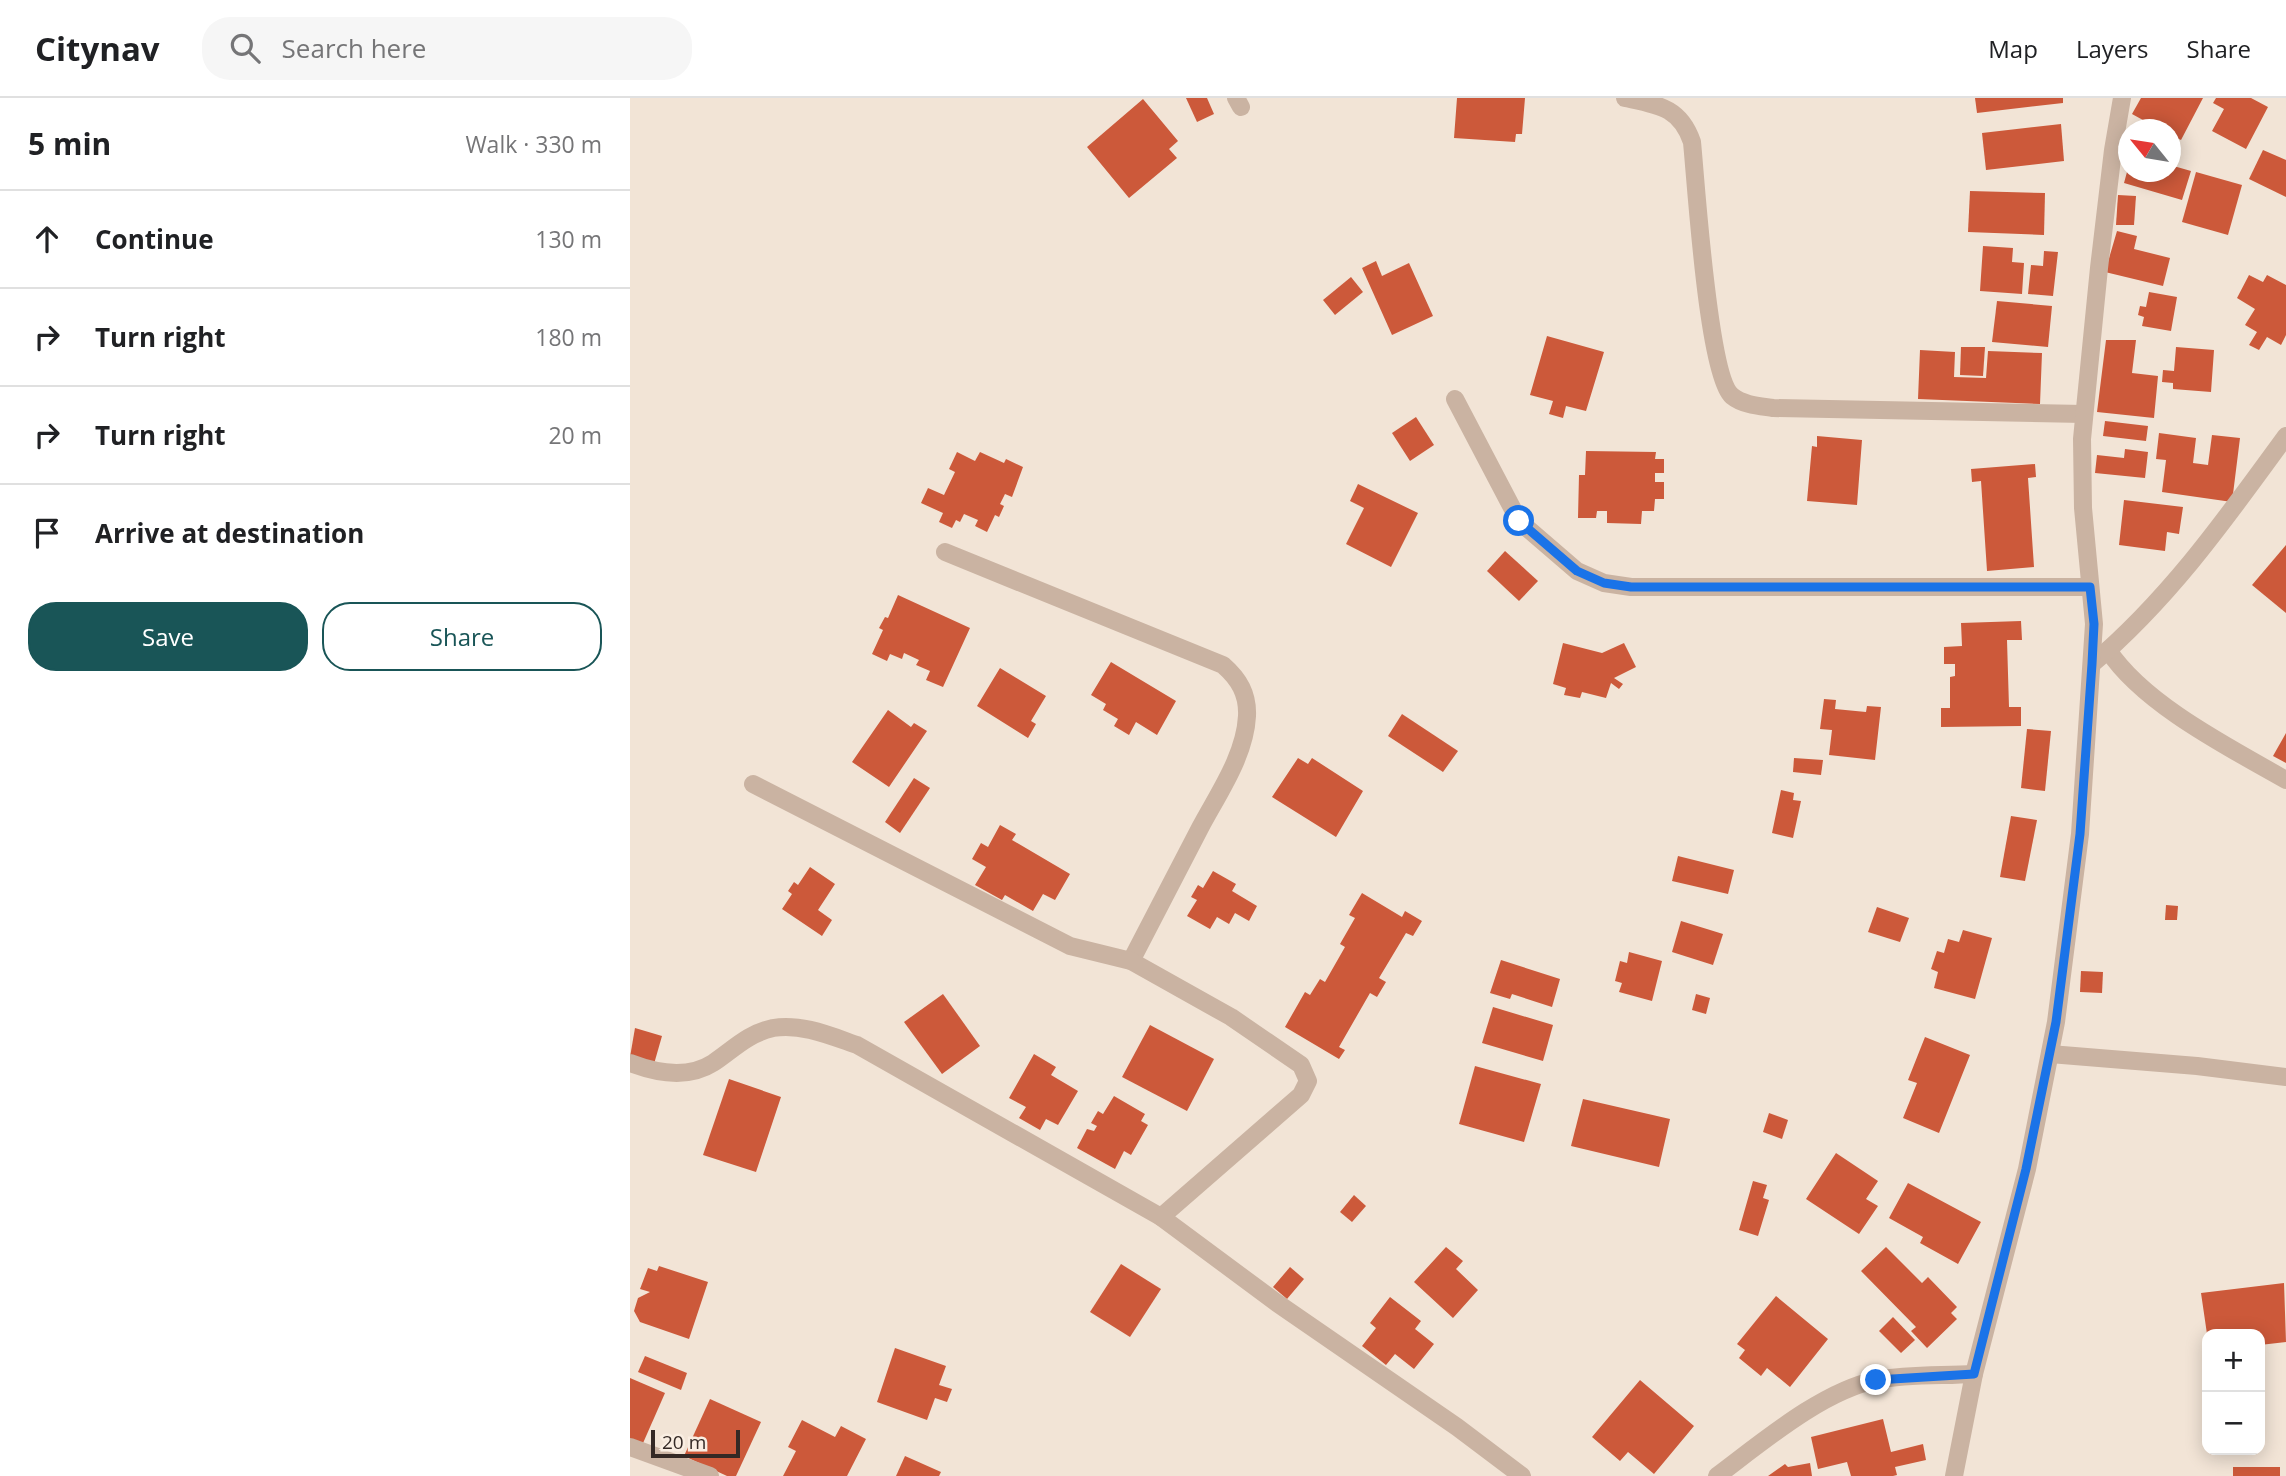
<!DOCTYPE html>
<html lang="en">
<head>
<meta charset="utf-8">
<style>
  :root { --surface:#fff; --page:#f6f6f6; --text:#202124; --muted:#757577; --line:#e0e0e0; --accent:#195557 }
  body { margin:0; font-family:"Open Sans",sans-serif; background:var(--page); color:var(--text) }
  .controls { position:absolute; right:21px; bottom:21px; display:grid; overflow:hidden; border-radius:14px; box-shadow:0 4px 18px #0003 }
  .controls button { width:63px; height:63px; display:grid; place-items:center; padding:0; border:0; border-bottom:2px solid var(--line); background:var(--surface); color:var(--text); font:35px sans-serif }
  .compass { position:absolute; left:1488px; top:21px; width:63px; height:63px; border-radius:50%; background:var(--surface); box-shadow:0 4px 18px #0003; rotate:300deg }
  .scale { position:absolute; left:21px; bottom:18px; width:89px; box-sizing:border-box; padding-left:7px; border:4px solid #342925; border-top:0; font-size:19px; line-height:24px; white-space:nowrap; color:#342925; -webkit-text-stroke:5px #faeee2; paint-order:stroke }
  .stop { position:absolute; width:21px; height:21px; margin:-16px; border:5px solid #1a73e8; border-radius:50%; background:#fff }
  .stop.end { background:#1a73e8; border-color:#fff; box-shadow:0 2px 7px #0008 }
  .list { margin:0; padding:0; list-style:none }
  h2 { display:flex; justify-content:space-between; align-items:center; height:91px; margin:0; padding:0 28px; font-size:30px }
  h2 small { font-size:23px; font-weight:400; color:var(--muted) }
  .list li { display:grid; grid-template-columns:46px 1fr auto; gap:21px; align-items:center; box-sizing:border-box; height:98px; padding:0 28px; border-top:2px solid var(--line) }
  .list b { display:block; font-size:26px; white-space:nowrap }
  .list em { font-size:23px; font-style:normal; color:var(--muted) }
  .actions { display:flex; gap:14px; padding:21px 28px }
  .actions a { flex:1; padding:16px 0; border:2px solid var(--accent); border-radius:28px; text-align:center; font-size:24px; color:var(--accent) }
  .actions .main { background:var(--accent); color:#fff }
  .icon { flex:none; width:38px; height:38px; fill:none; stroke:currentColor; stroke-width:2; stroke-linecap:round; stroke-linejoin:round }
  .map { position:relative; flex:none; width:1656px; height:1378px; overflow:hidden }
  header { display:flex; align-items:center; gap:42px; box-sizing:border-box; height:98px; padding:0 35px; background:var(--surface); border-bottom:2px solid var(--line) }
  header strong { font-size:33px }
  nav { display:flex; gap:38px; margin-inline-start:auto; font-size:24px }
  .search { width:490px; height:63px; background:var(--page); display:flex; align-items:center; gap:18px; box-sizing:border-box; padding:0 24px; border-radius:28px; color:var(--muted); font-size:26px }
  main { display:flex }
  aside { flex:1; background:var(--surface) }
  .map>svg:first-child { display:block }
</style>
</head>
<body>
<header>
<strong>Citynav</strong>
<div class="search"><svg class="icon" aria-label="search" viewBox="0 0 24 24"><circle cx="10" cy="10" r="6"/><path d="M15 15l6 6"/></svg>Search here</div>
<nav><a>Map</a><a>Layers</a><a>Share</a></nav>
</header>
<main>
<aside>
<h2>5 min<small>Walk · 330 m</small></h2>
<ul class="list">
<li><svg class="icon" aria-label="ahead" viewBox="0 0 24 24"><path d="M12 20V5M6 11l6-6 6 6"/></svg><div><b>Continue</b></div><em>130 m</em></li>
<li><svg class="icon" aria-label="right" viewBox="0 0 24 24"><path d="M7 20v-9h11M14 6l5 5-5 5"/></svg><div><b>Turn right</b></div><em>180 m</em></li>
<li><svg class="icon" aria-label="right" viewBox="0 0 24 24"><path d="M7 20v-9h11M14 6l5 5-5 5"/></svg><div><b>Turn right</b></div><em>20 m</em></li>
<li><svg class="icon" aria-label="arrive" viewBox="0 0 24 24"><path d="M6 21V4h12l-3 4 3 4H6"/></svg><div><b>Arrive at destination</b></div></li>
</ul>
<div class="actions"><a class="main">Save</a><a>Share</a></div>
</aside>
<div class="map">
<svg width="1656" height="1378" viewBox="0 0 1656 1378">
  <rect width="100%" height="100%" fill="#f2e4d6"/>
  <g fill="#cc593a">
    <path d="M556,0H577L584,16L567,24Z"/>
    <path d="M827,0H895L892,36H886L885,44L824,40Z"/>
    <path d="M1345,0H1433V5L1347,15Z"/>
    <path d="M1511,0H1573L1551,42L1540,37V32H1531L1502,16Z"/>
    <path d="M1586,0H1621L1638,9L1616,51L1582,33L1594,11L1583,5Z"/>
    <path d="M513,1L548,43L539,51L547,60L499,100L457,49Z"/>
    <path d="M1431,26L1434,63L1356,72L1352,35Z"/>
    <path d="M1633,52L1656,62V99L1619,81Z"/>
    <path d="M1540,67L1561,73L1552,102L1494,85L1497,74H1540Z"/>
    <path d="M1566,74L1612,87L1598,137L1552,124Z"/>
    <path d="M1340,93L1415,95L1414,137L1338,134Z"/>
    <path d="M1488,97L1506,98L1504,127H1486Z"/>
    <path d="M1487,133L1507,138L1504,151L1540,160L1533,188L1475,174Z"/>
    <path d="M1353,148L1383,150L1382,164L1394,165L1392,196L1350,193Z"/>
    <path d="M1414,153L1428,154L1423,198L1398,196L1401,167L1413,168Z"/>
    <path d="M746,163L752,178L779,165L803,218L762,237L732,170Z"/>
    <path d="M1619,177L1633,184L1637,177L1656,187V237L1651,247L1637,239L1629,252L1619,247L1627,234L1615,227L1625,211L1607,200Z"/>
    <path d="M721,179L733,194L705,217L693,202Z"/>
    <path d="M1519,194L1547,199L1541,233L1512,228L1514,219L1508,217L1510,208L1516,209Z"/>
    <path d="M1367,203L1422,208L1418,249L1362,244Z"/>
    <path d="M917,238L974,254L956,313L936,308L933,320L919,316L923,303L900,297Z"/>
    <path d="M1476,242H1506L1502,275L1528,278L1524,320L1467,314Z"/>
    <path d="M1331,249H1355L1353,278L1330,277Z"/>
    <path d="M1546,249L1584,252L1581,294L1543,291V285L1532,284L1533,272L1544,273Z"/>
    <path d="M1290,252L1325,254L1324,279L1356,280L1358,253L1412,255L1410,306L1288,301Z"/>
    <path d="M786,319L804,347L780,363L762,335Z"/>
    <path d="M1475,323L1518,328L1516,343L1473,338Z"/>
    <path d="M1529,335L1566,340L1563,365L1578,367L1582,337L1610,340L1602,404L1532,394L1536,362L1526,361Z"/>
    <path d="M1187,338L1232,342L1227,407L1177,403L1182,348L1187,349Z"/>
    <path d="M1495,351L1518,354L1515,380L1465,375L1467,357L1494,360Z"/>
    <path d="M956,353L1026,354L1025,361H1034V375H1025V384H1034V401H1025L1024,413H1012L1011,426L977,425V413H967L966,420H948L949,377H955Z"/>
    <path d="M327,354L345,363L350,354L374,365L376,361L393,369L382,399L375,396L370,406L374,408L369,419L365,417L357,434L345,428L348,422L334,416L330,424L326,422L322,430L309,424L313,415L291,405L298,390L314,397L325,374L319,371Z"/>
    <path d="M1405,366L1406,379L1398,380L1404,469L1357,473L1351,383L1342,384L1341,371Z"/>
    <path d="M728,386L788,415L761,469L716,446L734,410L720,403Z"/>
    <path d="M1494,402L1553,409L1549,436L1537,434L1535,453L1489,447Z"/>
    <path d="M1656,447V515L1622,487Z"/>
    <path d="M875,453L908,483L889,503L857,473Z"/>
    <path d="M268,497L340,530L313,589L296,582L300,573L286,567L289,562L274,555L272,561L260,556L257,563L242,556L253,532L249,530L255,519L258,520Z"/>
    <path d="M1391,523L1392,542H1377L1379,609H1391V628L1311,629V610H1320V579L1325,578V566H1314V549L1332,548L1331,525Z"/>
    <path d="M933,545L972,555L994,545L1006,569L984,580L993,586L989,591L981,585L976,600L952,594L950,600L934,597L936,590L923,586Z"/>
    <path d="M481,564L546,603L527,637L506,624L499,637L484,628L488,621L473,612L476,606L461,597Z"/>
    <path d="M370,570L416,598L401,623L406,626L398,640L347,608Z"/>
    <path d="M1194,601L1206,602L1205,611L1236,614L1237,608L1251,609L1245,662L1199,657L1202,632L1190,631Z"/>
    <path d="M258,612L281,629L284,625L297,633L259,689L222,664Z"/>
    <path d="M772,616L828,653L813,674L758,638Z"/>
    <path d="M1397,631L1421,633L1415,693L1391,690Z"/>
    <path d="M1656,635V665L1643,658Z"/>
    <path d="M668,660L678,666L682,660L733,693L706,739L642,699Z"/>
    <path d="M1164,660L1193,662L1191,677L1163,674Z"/>
    <path d="M284,680L300,690L270,735L255,724Z"/>
    <path d="M1151,692L1164,695L1163,702L1171,703L1163,740L1142,735Z"/>
    <path d="M1381,718L1407,722L1395,783L1370,779Z"/>
    <path d="M370,727L386,736L382,742L440,776L425,802L413,796L403,813L375,797L372,802L345,787L356,769L342,761L351,745L358,749Z"/>
    <path d="M1048,758L1104,772L1098,796L1042,783Z"/>
    <path d="M180,769L205,786L188,812L202,822L192,838L152,811L162,796L158,793L164,784L168,787Z"/>
    <path d="M583,773L606,786L602,793L627,808L619,823L605,815L599,826L587,819L580,831L557,818L567,802L561,799L568,787L573,790Z"/>
    <path d="M732,795L772,819L775,813L792,823L783,838L776,835L749,880L756,884L747,899L740,895L709,949L715,952L709,961L655,929L675,894L680,897L690,881L695,884L715,849L710,846L725,820L719,817Z"/>
    <path d="M1536,807L1548,808L1547,822H1535Z"/>
    <path d="M1247,809L1279,820L1270,844L1238,834Z"/>
    <path d="M1051,823L1093,836L1083,867L1042,854Z"/>
    <path d="M1333,832L1362,840L1345,901L1304,890L1308,874L1301,871L1307,853L1314,855L1318,841L1329,844Z"/>
    <path d="M999,854L1032,863L1022,903L989,894L992,885L985,883L990,863L997,865Z"/>
    <path d="M871,862L930,881L922,909L882,896L880,901L860,895Z"/>
    <path d="M1451,873L1473,874L1472,895L1450,894Z"/>
    <path d="M313,896L350,948L312,976L274,924Z"/>
    <path d="M1066,896L1080,900L1076,916L1062,912Z"/>
    <path d="M863,909L923,927L913,963L852,945Z"/>
    <path d="M520,927L584,961L557,1013L492,979Z"/>
    <path d="M5,930L32,938L24,966L0,959Z"/>
    <path d="M1295,939L1340,957L1309,1035L1273,1020L1287,985L1278,982Z"/>
    <path d="M404,956L426,969L421,977L448,993L428,1027L416,1021L410,1032L389,1020L396,1009L379,1000Z"/>
    <path d="M845,968L911,986L894,1044L829,1026Z"/>
    <path d="M99,981L151,999L126,1074L73,1057Z"/>
    <path d="M484,998L515,1016L511,1023L518,1027L501,1057L494,1053L485,1071L447,1050L457,1031L464,1033L467,1028L461,1025L468,1013L473,1016Z"/>
    <path d="M953,1001L1040,1021L1029,1069L941,1048Z"/>
    <path d="M1139,1015L1158,1022L1152,1041L1133,1034Z"/>
    <path d="M1206,1055L1248,1083L1236,1101L1248,1108L1229,1136L1176,1101Z"/>
    <path d="M1123,1083L1137,1087L1133,1100L1139,1102L1128,1138L1109,1132Z"/>
    <path d="M1278,1085L1351,1124L1328,1166L1290,1145L1293,1139L1259,1120Z"/>
    <path d="M724,1097L736,1108L722,1124L710,1114Z"/>
    <path d="M816,1149L833,1163L826,1171L848,1192L823,1220L784,1184Z"/>
    <path d="M1256,1149L1292,1185L1298,1179L1327,1209L1321,1215L1327,1221L1297,1250L1281,1233L1286,1229L1231,1173Z"/>
    <path d="M491,1166L531,1191L500,1239L460,1214Z"/>
    <path d="M29,1168L78,1184L59,1241L10,1224L4,1213L8,1200L20,1194L10,1191L18,1170L27,1173Z"/>
    <path d="M660,1169L674,1181L657,1201L643,1189Z"/>
    <path d="M1654,1185L1656,1244L1630,1247V1236H1577L1571,1195Z"/>
    <path d="M1146,1198L1198,1241L1160,1289L1137,1270L1131,1278L1109,1260L1115,1252L1107,1246Z"/>
    <path d="M760,1199L791,1223L785,1231L804,1246L784,1271L765,1256L756,1267L732,1248L746,1230L740,1225Z"/>
    <path d="M1263,1219L1285,1242L1271,1255L1249,1233Z"/>
    <path d="M265,1250L316,1268L309,1287L322,1291L317,1304L305,1300L297,1322L247,1304Z"/>
    <path d="M15,1258L57,1275L51,1292L8,1274Z"/>
    <path d="M0,1280L35,1295L10,1352L0,1348Z"/>
    <path d="M1010,1282L1064,1328L1024,1376L998,1354L990,1363L962,1339Z"/>
    <path d="M80,1301L131,1324L106,1378H97L54,1358Z"/>
    <path d="M1253,1321L1261,1354L1293,1346L1296,1362L1265,1369L1267,1377L1263,1378H1221L1217,1364L1188,1371L1181,1339Z"/>
    <path d="M172,1322L205,1339L211,1328L236,1341L217,1378H153L166,1353L158,1349Z"/>
    <path d="M275,1358L311,1374L309,1378H266Z"/>
    <path d="M1180,1365L1182,1378H1138L1155,1366L1158,1369Z"/>
    <rect x="1603" y="1369" width="47" height="9"/>
  </g>
  <g fill="none" stroke-linecap="round" stroke-linejoin="round">
    <g stroke="#cab3a2" stroke-width="18">
      <path d="M606,0L611,9"/>
      <path d="M995,0C1028,7 1050,9 1062,44C1066,84 1078,278 1102,298C1113,307 1130,308 1143,310L1454,316"/>
      <path d="M825,301L889,423L947,473L974,485L1001,489H1460"/>
      <path d="M315,454L593,567C609,581 618,596 617,618C615,658 588,696 570,730C547,775 524,819 501,863"/>
      <path d="M1478,552C1513,606 1600,650 1656,682"/>
      <path d="M1462,566C1540,500 1597,419 1656,338"/>
      <path d="M123,686L440,848L501,863L601,919L671,967L678,983L671,997L531,1119"/>
      <path d="M1420,956L1567,968L1656,979"/>
      <path d="M0,965C26,975 58,981 83,965C104,951 117,936 143,930C171,925 201,938 227,947L531,1119L647,1205L827,1329L892,1378"/>
      <path d="M0,1349L80,1378"/>
      <path d="M1087,1378C1130,1346 1193,1292 1247,1282C1278,1276 1312,1278 1344,1276"/>
      <path d="M1324,1378L1344,1276L1397,1071L1426,924L1450,736L1464,526L1453,410L1452,341L1469,170L1483,52L1492,0"/>
    </g>
  </g>
  <g fill="none" stroke-linecap="round" stroke-linejoin="round">
    <path stroke="#1a73e8" stroke-width="9" d="M889,423L947,473L974,485L1001,489H1460L1464,526L1462,566L1450,736L1426,924L1396,1071L1344,1276L1246,1282"/>
  </g>
</svg>
<div class="controls">
<button>+</button>
<button>−</button>
</div>
<svg class="compass" viewBox="-18 -18 36 36"><path d="M0-13l5 13h-10z" fill="#e53935"/><path d="M0 13l5-13h-10z" fill="#757577"/></svg>
<div class="scale">20 m</div>
<div class="stop" style="left:889px;top:423px"></div>
<div class="stop end" style="left:1246px;top:1282px"></div>
</div>
</main>
</body>
</html>
